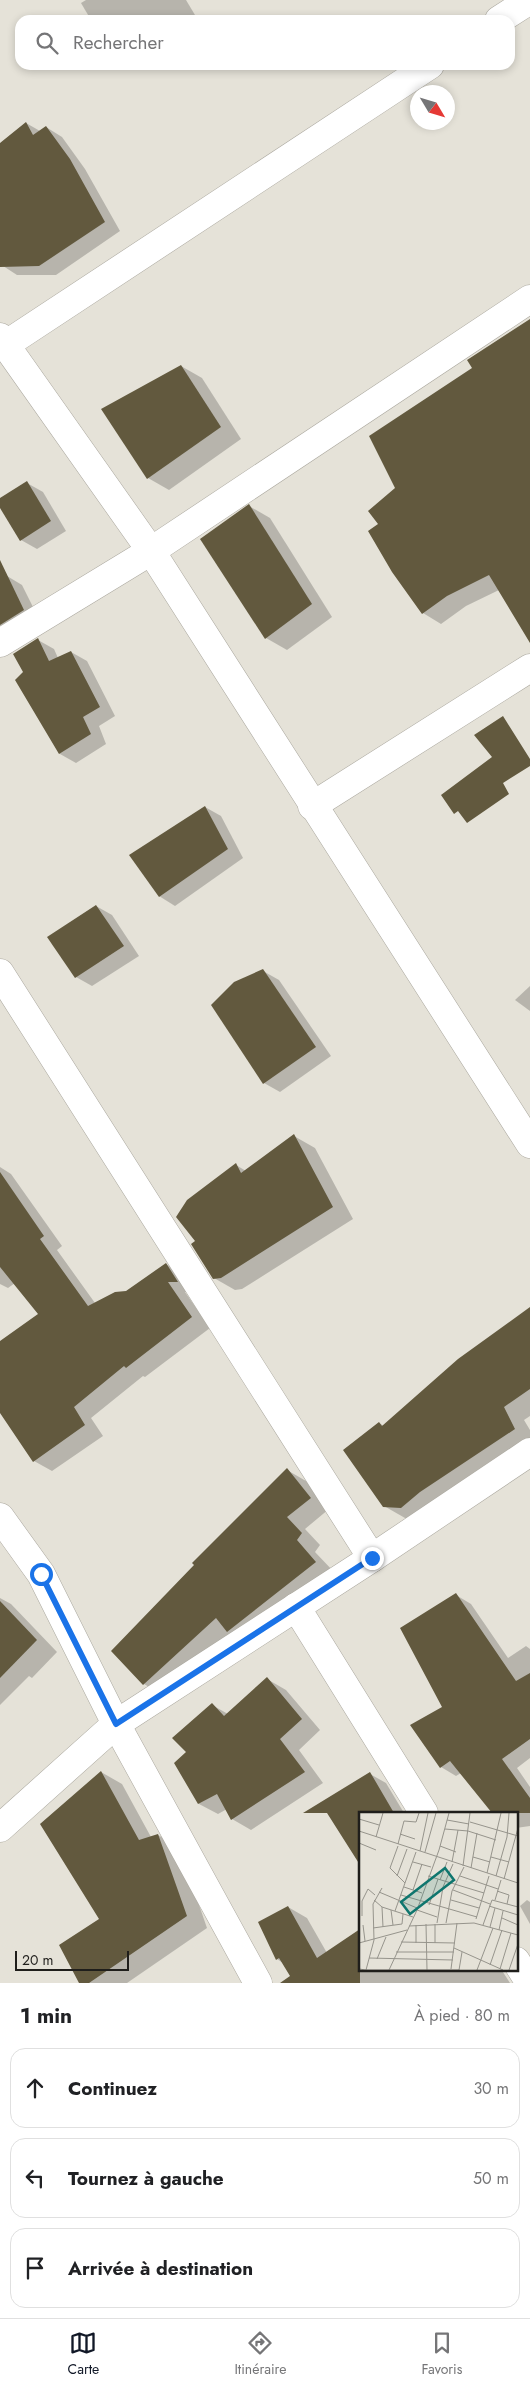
<!DOCTYPE html>
<html lang="fr">
<head>
<meta charset="utf-8">
<style>
  :root { --surface:#fff; --page:#f6f6f6; --text:#202124; --muted:#757577; --line:#e0e0e0; --accent:#111827 }
  body { margin:0; font-family:Jost,sans-serif; background:var(--page); color:var(--text) }
  .compass { position:absolute; left:410px; top:85px; width:45px; height:45px; border-radius:50%; background:var(--surface); box-shadow:0 2px 8px #0003; rotate:128deg }
  .scale { position:absolute; left:15px; bottom:12px; width:114px; box-sizing:border-box; padding-left:5px; border:2px solid #1f1e1b; border-top:0; font-size:14px; line-height:18px; white-space:nowrap; color:#1f1e1b; -webkit-text-stroke:4px #e5e2d8; paint-order:stroke }
  .stop { position:absolute; width:15px; height:15px; margin:-11px; border:4px solid #1a73e8; border-radius:50%; background:#fff }
  .stop.end { background:#1a73e8; border-color:#fff; box-shadow:0 1px 5px #0008 }
  .list { margin:0; padding:0; list-style:none }
  h2 { display:flex; justify-content:space-between; align-items:center; height:65px; margin:0; padding:0 20px; font-size:21px }
  h2 small { font-size:16px; font-weight:400; color:var(--muted) }
  .list li { display:grid; grid-template-columns:32px 1fr auto; gap:15px; align-items:center; box-sizing:border-box; height:80px; margin:0 10px 10px; padding:0 10px; border:1px solid var(--line); border-radius:15px }
  .list b { display:block; font-size:19px; white-space:nowrap }
  .list em { font-size:16px; font-style:normal; color:var(--muted) }
  .icon { flex:none; width:28px; height:28px; fill:none; stroke:currentColor; stroke-width:2; stroke-linecap:round; stroke-linejoin:round }
  .map { position:relative; flex:none; width:530px; height:1983px; overflow:hidden }
  .search { position:absolute; background:var(--surface); box-shadow:0 2px 8px #0003; left:15px; right:15px; top:15px; height:55px; display:flex; align-items:center; gap:12px; box-sizing:border-box; padding:0 18px; border-radius:15px; color:var(--muted); font-size:19px }
  .sheet { height:335px; background:var(--surface) }
  nav { display:flex; justify-content:space-around; align-items:center; box-sizing:border-box; height:70px; border-top:1px solid var(--line); background:var(--surface); font-size:14px; color:var(--muted) }
  nav a { display:grid; justify-items:center; gap:2px }
  nav .on { color:var(--accent) }
  .map>svg:first-child { display:block }
</style>
</head>
<body>
<div class="map">
<svg width="530" height="1983" viewBox="0 0 530 1983">
  <rect width="100%" height="100%" fill="#e5e2d8"/>
  <g fill="#0003">
    <path d="M86,0H186L198,20H91L81,3Z"/>
    <path d="M26,123L40,131L46,127L62,137L85,169L120,231L56,275H17L0,264V145Z"/>
    <path d="M530,331V639L499,590L466,606L441,624L423,613L380,524L396,489Z"/>
    <path d="M181,366L202,378L241,439L169,490L148,478Z"/>
    <path d="M27,483L43,492L66,531L37,549L21,540L0,505V500Z"/>
    <path d="M249,506L270,518L332,617L287,650L266,638Z"/>
    <path d="M7,576L22,585L39,619L14,634L0,626V580Z"/>
    <path d="M38,640L54,649L58,658L71,652L87,661L115,716L99,726L106,744L76,763L60,754L16,680L25,673Z"/>
    <path d="M205,807L221,816L243,858L175,906L159,896Z"/>
    <path d="M96,906L112,915L139,956L92,986L76,977Z"/>
    <path d="M263,971L279,980L331,1056L280,1092L264,1083Z"/>
    <path d="M530,986V1011L515,1000Z"/>
    <path d="M294,1136L315,1148L353,1219L242,1289L235,1290L214,1278L197,1242L236,1165L246,1171Z"/>
    <path d="M0,1167L11,1174L62,1246L57,1250L95,1303L126,1292L166,1264L184,1275L195,1292H185L210,1328L145,1377L143,1376L91,1418L103,1436L52,1471L34,1461L0,1412V1342L40,1315L15,1283L8,1288L0,1284Z"/>
    <path d="M530,1309V1416L524,1420L530,1430V1444L422,1519L405,1518L384,1506L379,1423L384,1426Z"/>
    <path d="M287,1470L306,1481L329,1509L305,1529L320,1545L315,1552L335,1573L247,1643L231,1633L163,1695L144,1684Z"/>
    <path d="M456,1595L471,1604L508,1658L526,1646L530,1649V1758L517,1768L530,1787V1826L516,1828V1813H494L461,1773L456,1776L441,1767L443,1708Z"/>
    <path d="M0,1598L11,1604L57,1652L32,1678L29,1676L0,1705Z"/>
    <path d="M267,1679L286,1690L320,1730L299,1750L323,1783L251,1830L232,1819L227,1809L218,1814L199,1804L176,1763L188,1752L212,1705L228,1714Z"/>
    <path d="M101,1772L122,1784L151,1837L158,1835L179,1847L207,1928L127,1983H80L101,1920Z"/>
    <path d="M370,1774L386,1783L404,1813H360V1857L322,1803Z"/>
    <path d="M527,1900L530,1902V1924L520,1906Z"/>
    <path d="M288,1907L307,1918L327,1953L360,1931V1969H501L510,1983H295L283,1963L277,1959L260,1923Z"/>
  </g>
  <g fill="#62593e">
    <path d="M26,122L33,135L46,126L70,159L105,222L39,266L0,267V143Z"/>
    <path d="M530,319V643L489,575L447,596L422,614L392,572L368,531L378,524L368,511L395,488L369,436L472,368L467,360Z"/>
    <path d="M181,365L221,427L147,479L101,409Z"/>
    <path d="M27,481L51,521L20,541L0,508V498Z"/>
    <path d="M249,504L312,604L265,639L200,539Z"/>
    <path d="M0,560L24,610L0,625Z"/>
    <path d="M38,638L49,661L71,651L100,707L83,717L91,734L59,754L15,680L23,672L13,654Z"/>
    <path d="M503,716L530,759V766L503,783L509,794L467,823L458,811L454,814L441,795L492,757L474,735Z"/>
    <path d="M205,806L228,849L159,897L129,855Z"/>
    <path d="M96,905L124,946L75,978L47,937Z"/>
    <path d="M263,969L316,1047L263,1084L211,1005L234,982Z"/>
    <path d="M294,1134L333,1207L221,1278L213,1279L191,1244L195,1241L176,1217L187,1200L236,1163L241,1173Z"/>
    <path d="M0,1172L44,1236L40,1239L88,1306L115,1292L126,1291L166,1263L178,1282H168L192,1317L126,1368L124,1366L74,1407L85,1425L33,1462L0,1413V1341L38,1314L0,1267Z"/>
    <path d="M530,1307V1389L504,1407L515,1429L420,1492L401,1508L383,1507L343,1450L379,1422L382,1426L458,1359Z"/>
    <path d="M287,1468L311,1498L287,1517L302,1533L297,1540L316,1562L227,1632L216,1618L143,1685L111,1651L194,1565L192,1563Z"/>
    <path d="M456,1593L516,1681L530,1673V1739L502,1759L530,1798V1813H492L450,1761L440,1768L410,1725L442,1707L400,1628Z"/>
    <path d="M0,1601L37,1640L0,1678Z"/>
    <path d="M267,1677L302,1719L280,1739L305,1772L231,1820L217,1794L198,1804L174,1763L186,1752L172,1738L212,1703L224,1716Z"/>
    <path d="M101,1771L139,1840L158,1834L187,1916L89,1983H79L59,1945L99,1919L40,1824Z"/>
    <path d="M370,1772L394,1813H360V1865L327,1813H303Z"/>
    <path d="M288,1906L317,1958L360,1929V1983H280L290,1976L279,1958L276,1960L258,1922Z"/>
  </g>
  <g fill="none" stroke-linecap="round" stroke-linejoin="round">
    <defs>
      <g id="street">
        <path d="M499,20L530,0"/>
        <path d="M0,337L151,551L530,1144"/>
        <path d="M5,345L430,65"/>
        <path d="M0,643L151,551L530,299"/>
        <path d="M312,806L530,668"/>
        <path d="M0,973L372,1558"/>
        <path d="M0,1517L41,1574L116,1724L258,1983"/>
        <path d="M296,1607L424,1813"/>
        <path d="M0,1828L116,1724L372,1558L530,1452"/>
        <path d="M516,1961L530,1983"/>
      </g>
    </defs>
    <use href="#street" stroke="#aba89f" stroke-width="29"/>
    <use href="#street" stroke="#fff" stroke-width="28"/>
  </g>
  <g fill="none" stroke-linecap="round" stroke-linejoin="round">
    <path stroke="#1a73e8" stroke-width="6" d="M41,1574L116,1724L372,1558"/>
  </g>
  <g transform="translate(359 1812)">
    <rect width="159" height="159" fill="#e5e2d8"/>
    <path fill="none" stroke="#96948c" stroke-width="1" d="M0,7L20,13M88,8L110,12M111,10L159,24M86,17L109,19L137,28M0,19L159,71M41,22L56,27M17,25L24,1M0,31L17,38M39,32L45,9L57,10L60,1M39,34L31,56L46,71M81,34L97,40M61,39L69,1M66,40L77,1M114,45L131,50M132,45L150,50M54,50L72,55M93,50L99,18M104,54L111,1M112,56L118,21M128,61L142,1M38,64L48,37M69,64L125,81M101,64L139,77M137,64L148,25L150,1M145,67L159,16M81,68L88,50M45,75L63,81M54,78L63,52M94,78L131,92M138,79L150,83L148,92M20,80L58,96M42,83L118,105M15,88L23,95L54,105M92,88L120,96M136,88L142,68M70,93L79,67M130,94L159,103M23,95L24,115M32,98L34,113M58,98L78,105M36,99L57,40M3,104V89L9,77L16,83M143,106L159,113M117,107L130,64M78,111L84,75L94,52M87,111L93,79L105,55M67,112L68,158M4,113L6,129M57,113V131M124,113L133,88L159,95M50,114L115,111L159,123M131,115L136,96M14,116L43,112L44,102M140,118L144,99M42,130L96,131M0,131L48,118M76,131V112M95,136L144,158M37,140H95M10,146L94,148M18,147L27,125M131,153L143,118M0,157L7,158L15,128L14,92L23,76M92,157L98,111M141,157L152,121M7,158H100M30,158L58,98L80,38L90,1M100,158L103,140M118,158L134,116M150,158L159,132"/>
    <path fill="#0f766e" fill-opacity="0.15" stroke="#0f766e" stroke-width="2.5" d="M86,56L95,68L51,102L42,90Z"/>
    <rect width="159" height="159" fill="none" stroke="#1f1e1b" stroke-width="2.5"/>
  </g>
</svg>
<svg class="compass" viewBox="-18 -18 36 36"><path d="M0-13l5 13h-10z" fill="#e53935"/><path d="M0 13l5-13h-10z" fill="#757577"/></svg>
<div class="scale">20 m</div>
<div class="stop" style="left:41px;top:1574px"></div>
<div class="stop end" style="left:372px;top:1558px"></div>
<div class="search"><svg class="icon" aria-label="search" viewBox="0 0 24 24"><circle cx="10" cy="10" r="6"/><path d="M15 15l6 6"/></svg>Rechercher</div>
</div>
<section class="sheet">
<h2>1 min<small>À pied · 80 m</small></h2>
<ul class="list">
<li><svg class="icon" aria-label="ahead" viewBox="0 0 24 24"><path d="M12 20V5M6 11l6-6 6 6"/></svg><div><b>Continuez</b></div><em>30 m</em></li>
<li><svg class="icon" aria-label="left" viewBox="0 0 24 24"><path d="M17 20v-9H6M10 6l-5 5 5 5"/></svg><div><b>Tournez à gauche</b></div><em>50 m</em></li>
<li><svg class="icon" aria-label="arrive" viewBox="0 0 24 24"><path d="M6 21V4h12l-3 4 3 4H6"/></svg><div><b>Arrivée à destination</b></div></li>
</ul>
</section>
<nav>
<a class="on"><svg class="icon" aria-label="map" viewBox="0 0 24 24"><path d="M3 6l6-2 6 2 6-2v14l-6 2-6-2-6 2zM9 4v14M15 6v14"/></svg>Carte</a>
<a><svg class="icon" aria-label="directions" viewBox="0 0 24 24"><path d="M12 3l9 9-9 9-9-9zM9 14v-3h6M13 9l2 2-2 2"/></svg>Itinéraire</a>
<a><svg class="icon" aria-label="saved" viewBox="0 0 24 24"><path d="M7 4h10v16l-5-4-5 4z"/></svg>Favoris</a>
</nav>
</body>
</html>
